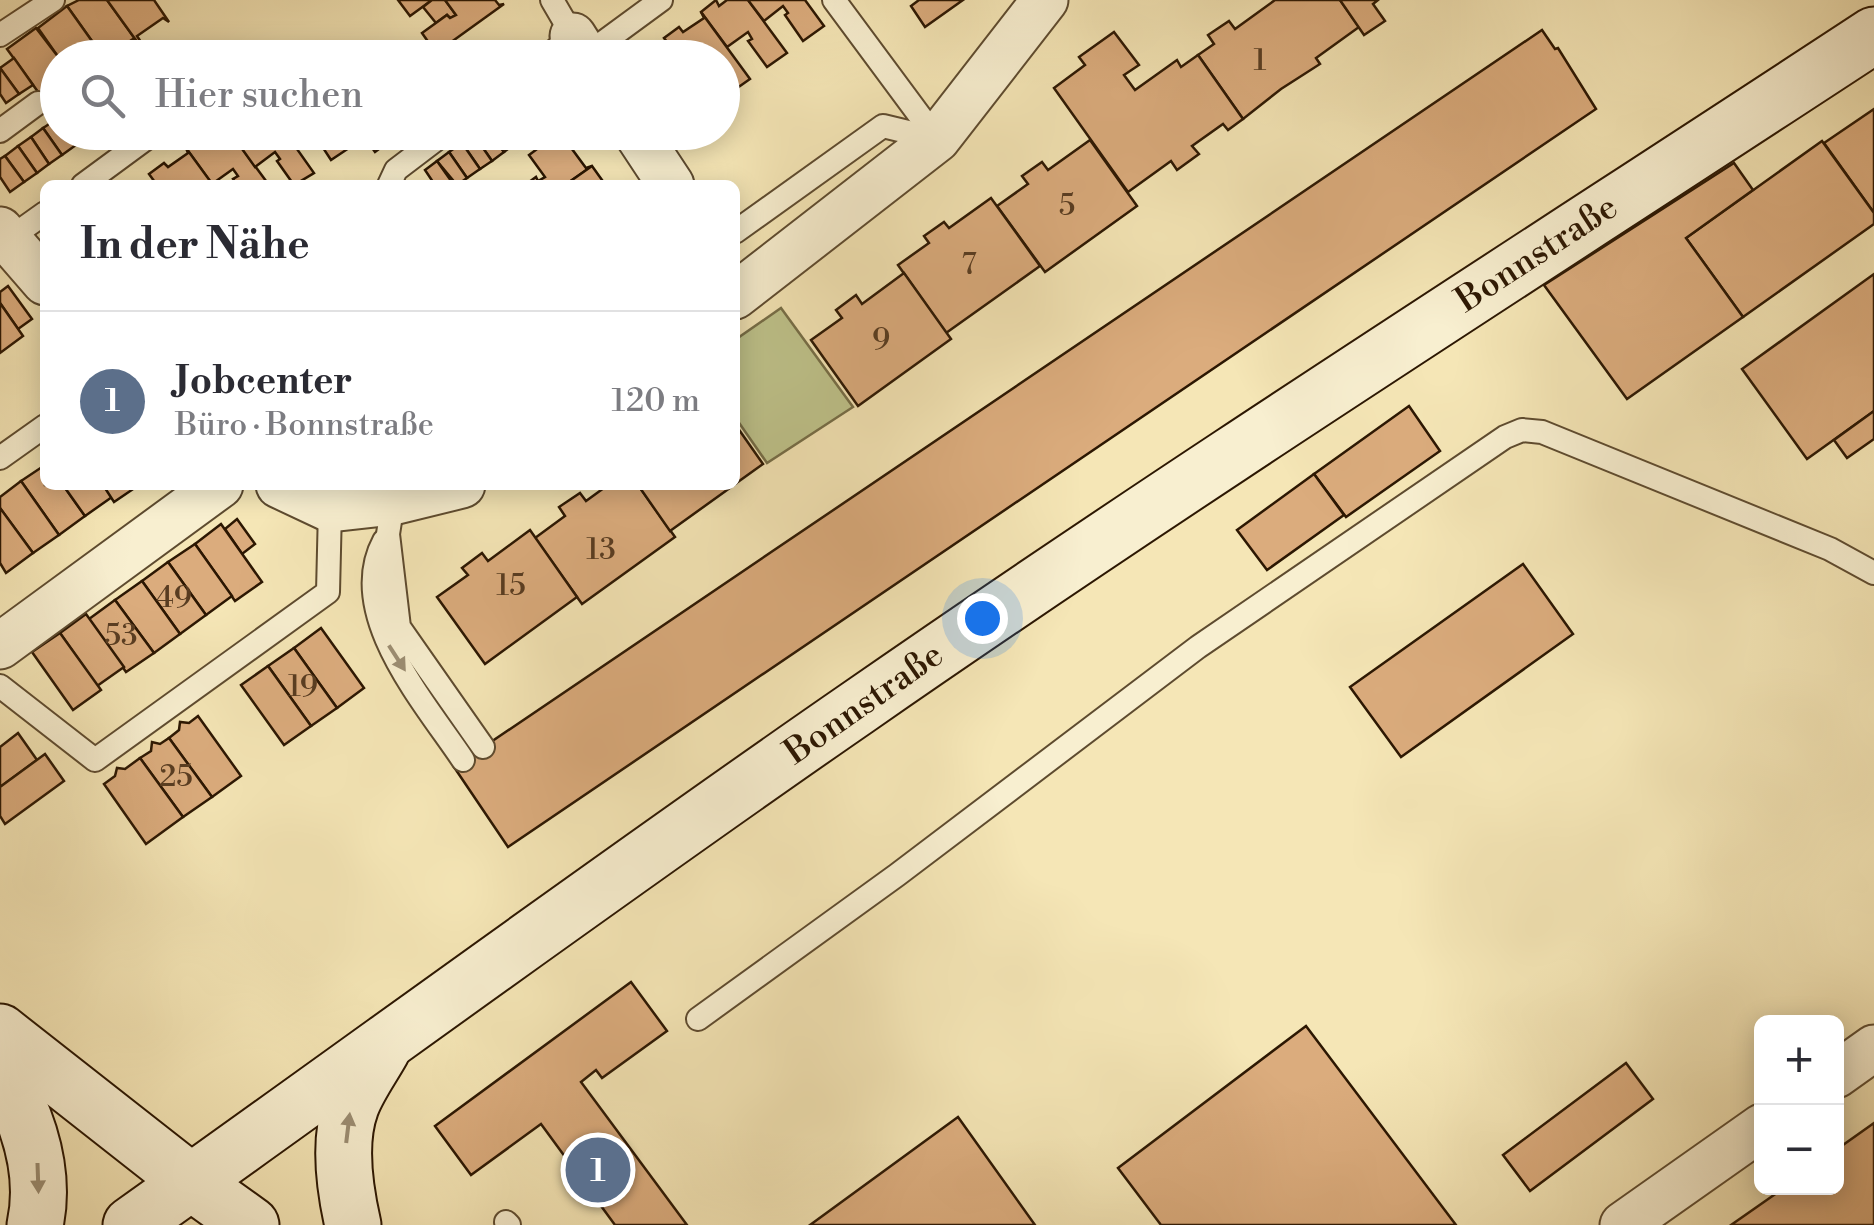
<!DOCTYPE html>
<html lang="de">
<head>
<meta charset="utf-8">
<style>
  :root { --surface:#fff; --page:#f2f2f3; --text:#2b2b33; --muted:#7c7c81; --line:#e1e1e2; --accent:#8f2418 }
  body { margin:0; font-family:"Libre Bodoni",serif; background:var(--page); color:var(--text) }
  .controls { position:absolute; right:30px; bottom:30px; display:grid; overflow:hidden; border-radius:15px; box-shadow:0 5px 25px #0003 }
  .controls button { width:90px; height:90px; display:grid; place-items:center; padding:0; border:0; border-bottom:2px solid var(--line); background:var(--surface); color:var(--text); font:50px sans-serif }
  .you { position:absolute; left:982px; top:618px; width:35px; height:35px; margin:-25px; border:8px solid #fff; border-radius:50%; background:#1a73e8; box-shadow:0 0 0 15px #1a73e833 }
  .badge { display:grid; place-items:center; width:65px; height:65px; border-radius:50%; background:var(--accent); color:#fff; font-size:32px; font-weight:700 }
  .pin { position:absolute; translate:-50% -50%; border:5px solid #fff; box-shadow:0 2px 10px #0006 }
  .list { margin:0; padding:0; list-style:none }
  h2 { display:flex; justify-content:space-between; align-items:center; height:130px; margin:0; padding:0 40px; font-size:42px }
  h2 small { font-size:32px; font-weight:400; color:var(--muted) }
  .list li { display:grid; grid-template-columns:65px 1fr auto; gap:30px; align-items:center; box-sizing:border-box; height:180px; padding:0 40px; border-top:2px solid var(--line) }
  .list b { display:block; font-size:38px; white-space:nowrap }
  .list p { margin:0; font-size:32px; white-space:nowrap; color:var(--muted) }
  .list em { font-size:32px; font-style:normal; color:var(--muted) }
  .icon { flex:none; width:55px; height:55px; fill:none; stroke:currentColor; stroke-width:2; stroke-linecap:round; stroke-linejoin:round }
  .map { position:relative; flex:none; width:1874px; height:1225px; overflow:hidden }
  .search { position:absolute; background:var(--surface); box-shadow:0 5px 25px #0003; left:40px; top:40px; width:700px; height:110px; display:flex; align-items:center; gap:25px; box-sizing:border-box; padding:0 35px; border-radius:55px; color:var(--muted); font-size:38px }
  .panel { position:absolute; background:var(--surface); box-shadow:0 5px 25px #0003; left:40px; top:180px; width:700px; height:310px; border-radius:15px }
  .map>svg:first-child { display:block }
</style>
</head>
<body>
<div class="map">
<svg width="1874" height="1225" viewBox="0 0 1874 1225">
  <rect width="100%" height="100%" fill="#f5e6b6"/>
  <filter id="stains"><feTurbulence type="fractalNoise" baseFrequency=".002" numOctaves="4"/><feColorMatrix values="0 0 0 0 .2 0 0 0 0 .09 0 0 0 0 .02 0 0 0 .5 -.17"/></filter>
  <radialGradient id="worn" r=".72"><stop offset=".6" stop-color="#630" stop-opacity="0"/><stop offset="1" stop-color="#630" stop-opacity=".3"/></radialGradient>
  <path fill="#bfc48c" stroke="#766e47" stroke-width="2.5" d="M781,308L853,407L767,463L735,417V340Z"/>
  <g fill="#dbac7d" stroke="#2c1702" stroke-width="2.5">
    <path d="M79,0H107L138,43L133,39L104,58L67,6Z"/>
    <path d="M107,0H154L169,22L163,18L137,36L141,42L138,43Z"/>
    <path d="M398,0H432L410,16Z"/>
    <path d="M432,0H445L456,15L450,18L447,15L436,23L423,7Z"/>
    <path d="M445,0H495L499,5L504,4L436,53L422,33L447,15L450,18L456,15Z"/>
    <path d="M716,0L719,6L727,0H748L787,53L767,67L748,41L752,39L748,32L727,47L701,12Z"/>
    <path d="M748,0H805L824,26L803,41L785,15L788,13L783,6L764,21Z"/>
    <path d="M919,0H963L925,27L911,6Z"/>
    <path d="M1275,0H1340L1359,27L1316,58L1320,64L1281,89L1243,119L1198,55L1214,44L1208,35L1229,21L1235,29Z"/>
    <path d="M1340,0H1378L1373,4L1385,21L1364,35Z"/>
    <path d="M67,6L104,58H59L38,28Z"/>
    <path d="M701,12L750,79L730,93L722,83V58H679L664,38L679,27L683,32L704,18Z"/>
    <path d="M36,28L59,58L58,93L48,100L52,105L49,107L7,49Z"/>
    <path d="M1542,30L1555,49L1558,48L1596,109L508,847L454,767Z"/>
    <path d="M1114,32L1139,65L1124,75L1135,90L1177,60L1181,67L1198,55L1243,119L1228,130L1223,124L1192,146L1199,154L1177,170L1171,161L1128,192L1054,88L1085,65L1079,57Z"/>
    <path d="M14,58L33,85L19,94L0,68Z"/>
    <path d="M0,68L19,94L6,103L0,94Z"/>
    <path d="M1874,109V213L1824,143Z"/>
    <path d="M57,119L58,132H67L76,145L62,155L43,128Z"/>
    <path d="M43,128L62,155L49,164L31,137Z"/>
    <path d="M216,132H230L269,185H237L233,179L238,176L233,169L212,184L186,148L201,137L204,141Z"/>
    <path d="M230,132H285L314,173L294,185L277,161L280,159L275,152L255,167Z"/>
    <path d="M316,132H342L352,146L331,160L314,134Z"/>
    <path d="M361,132H379L387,143L375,152Z"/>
    <path d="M477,132H490L504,152L492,161L474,135Z"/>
    <path d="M490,132H509L516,143L504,152Z"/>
    <path d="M560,132H568L577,146L572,149L586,168L592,166L565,185H525L536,177L538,181L545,177L529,155Z"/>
    <path d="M474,135L492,161L480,169L462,143Z"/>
    <path d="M31,137L49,164L37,173L18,146Z"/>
    <path d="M1090,140L1137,206L1045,272L997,206L1028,184L1022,176L1042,162L1048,170Z"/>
    <path d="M1822,141L1874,213V224L1743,317L1686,238Z"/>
    <path d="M462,143L480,169L467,178L449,152Z"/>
    <path d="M18,146L37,173L24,182L5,156Z"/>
    <path d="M186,148L213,185H157L149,174L164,163L168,167L188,153Z"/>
    <path d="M449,152L467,178L457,185L437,161Z"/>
    <path d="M5,156L24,182L10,192L0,177V159Z"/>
    <path d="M437,161L454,185H435L425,170Z"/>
    <path d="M1734,163L1753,190L1686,238L1743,317L1627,399L1544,285Z"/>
    <path d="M592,166L602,180L598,185H565Z"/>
    <path d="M991,198L1040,266L946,333L898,265L929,243L924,236L944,222L949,228Z"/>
    <path d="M904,273L951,339L858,406L811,340L842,318L836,310L856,295L862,304Z"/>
    <path d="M1874,274V411L1807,459L1742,369Z"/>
    <path d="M8,286L32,319L18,329L0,303V292Z"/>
    <path d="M0,303L23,336L0,353Z"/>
    <path d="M1409,406L1440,451L1346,517L1314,474Z"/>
    <path d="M1874,411V439L1847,458L1834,440Z"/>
    <path d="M735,424L763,464L735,484Z"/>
    <path d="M45,465V485H63L85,516L59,535L21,481Z"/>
    <path d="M1314,474L1344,515L1267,570L1237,530Z"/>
    <path d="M21,481L59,535L33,553L0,508V497Z"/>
    <path d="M63,485H103L112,497L85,516Z"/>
    <path d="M103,485H139L114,502Z"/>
    <path d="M608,485H638L675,537L582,604L535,538L565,516L559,507L580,493L586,501Z"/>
    <path d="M638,485H734L670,531Z"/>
    <path d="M0,508L33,553L6,573L0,563Z"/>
    <path d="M237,519L255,544L242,554L225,529Z"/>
    <path d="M221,524L262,582L235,601L195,544Z"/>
    <path d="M530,530L577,597L485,664L437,597L468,575L462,568L482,553L488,561Z"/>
    <path d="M195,544L232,596L206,615L168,562Z"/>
    <path d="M168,562L206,615L180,634L142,581Z"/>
    <path d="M1523,564L1573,634L1401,757L1350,687Z"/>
    <path d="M142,581L180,634L154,653L115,600Z"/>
    <path d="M115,600L154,653L126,672L89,619Z"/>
    <path d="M86,614L124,667L97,686L60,633Z"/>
    <path d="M321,628L364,688L337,708L294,648Z"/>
    <path d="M60,633L101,690L73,710L32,652Z"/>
    <path d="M294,648L337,708L311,726L268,666Z"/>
    <path d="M268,666L311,726L284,745L241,685Z"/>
    <path d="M198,716L241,776L212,797L169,738L179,730L180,722L189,723Z"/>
    <path d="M18,733L37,760L0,787V747Z"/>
    <path d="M169,738L212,797L183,817L140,758L151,751L152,742L160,744Z"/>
    <path d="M45,754L64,781L5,824L0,816V787Z"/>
    <path d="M140,758L183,817L146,844L104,784L115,776L117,768L125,769Z"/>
    <path d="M631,982L667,1031L602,1078L596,1070L581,1082L687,1225H615L541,1124L471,1175L435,1126Z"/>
    <path d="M1306,1026L1456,1225H1161L1118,1168Z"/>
    <path d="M1626,1063L1653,1099L1530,1191L1503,1155Z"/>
    <path d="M958,1117L1035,1225H810Z"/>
    <path d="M1874,1123V1225H1731L1784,1188H1836V1150Z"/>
  </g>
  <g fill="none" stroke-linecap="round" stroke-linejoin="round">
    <defs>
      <g id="service">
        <path d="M834,0L937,139"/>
        <path d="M0,35L53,0"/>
        <path d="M586,55L661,0"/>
        <path d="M545,58L573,36L552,0"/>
        <path d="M0,131L38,103"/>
        <path d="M83,185L155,132"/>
        <path d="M389,185L396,170L446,132"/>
        <path d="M735,232L883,126L937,139"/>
        <path d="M3,243L45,213"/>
        <path d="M0,458L45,426"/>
        <path d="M393,502L388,534L399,627L483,747"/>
        <path d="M384,541C345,613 425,703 463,760"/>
        <path d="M0,686L95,760L328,592L330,509"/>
        <path d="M698,1019L897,875L1198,647L1505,437L1522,430L1542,432L1830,549L1874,573"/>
        <path d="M506,1222L509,1225"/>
      </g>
      <g id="minor">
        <path d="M573,36L587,58"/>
        <path d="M636,132L671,185"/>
        <path d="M0,230L45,282"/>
        <path d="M735,296L937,139L1045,0"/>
        <path d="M279,485L330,509L393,502L462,485"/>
        <path d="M0,646L220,485"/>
        <path d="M1836,1075L1874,1048"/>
        <path d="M1623,1225L1762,1127"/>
      </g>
      <g id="secondary">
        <path d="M0,1032L191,1182L251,1225"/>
        <path d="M0,1069C27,1116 47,1170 35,1225"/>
        <path d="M131,1225C373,1053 612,877 857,708C1191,476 1534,258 1874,35"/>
        <path d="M353,1225C345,1190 338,1141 351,1106C358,1087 372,1068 382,1050"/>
      </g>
    </defs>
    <use href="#service" stroke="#5e4b2f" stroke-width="26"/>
    <use href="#minor" stroke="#5e4b2f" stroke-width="49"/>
    <use href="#secondary" stroke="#2c1702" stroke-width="59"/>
    <use href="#service" stroke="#f8efd0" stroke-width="22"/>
    <use href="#minor" stroke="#f8efd0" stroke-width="45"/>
    <use href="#secondary" stroke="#f8efd0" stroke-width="55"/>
  </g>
  <defs><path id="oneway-solid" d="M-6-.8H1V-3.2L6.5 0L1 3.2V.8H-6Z" transform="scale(2.5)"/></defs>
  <g fill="#9c8e73">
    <use href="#oneway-solid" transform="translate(397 658) rotate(57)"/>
    <use href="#oneway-solid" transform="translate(348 1128) rotate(-83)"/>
    <use href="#oneway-solid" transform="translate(38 1178) rotate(88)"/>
  </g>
  <g text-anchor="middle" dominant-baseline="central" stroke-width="9" stroke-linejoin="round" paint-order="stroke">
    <g font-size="30" fill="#583c21">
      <text x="1260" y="61">1</text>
      <text x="1067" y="206">5</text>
      <text x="969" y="265">7</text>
      <text x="881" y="340">9</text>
      <text x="601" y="550">13</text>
      <text x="511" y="586">15</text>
      <text x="174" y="598">49</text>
      <text x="121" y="636">53</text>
      <text x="303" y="687">19</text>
      <text x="176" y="777">25</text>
    </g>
    <g font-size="35" fill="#2c1702" stroke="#f8efd0">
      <text transform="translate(1537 254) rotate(-33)">Bonnstraße</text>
      <text transform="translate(864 704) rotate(-35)">Bonnstraße</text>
    </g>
  </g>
  <rect width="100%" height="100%" filter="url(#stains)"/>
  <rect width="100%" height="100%" fill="url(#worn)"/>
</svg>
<div class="controls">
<button>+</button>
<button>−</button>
</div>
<div class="you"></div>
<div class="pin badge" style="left:598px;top:1170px;background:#5c6f8a">1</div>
<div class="search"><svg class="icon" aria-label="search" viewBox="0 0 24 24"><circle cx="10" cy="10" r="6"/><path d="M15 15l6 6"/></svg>Hier suchen</div>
<section class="panel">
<h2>In der Nähe<small></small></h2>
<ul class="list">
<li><span class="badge" style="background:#5c6f8a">1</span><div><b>Jobcenter</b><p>Büro · Bonnstraße</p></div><em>120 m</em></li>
</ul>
</section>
</div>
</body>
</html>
